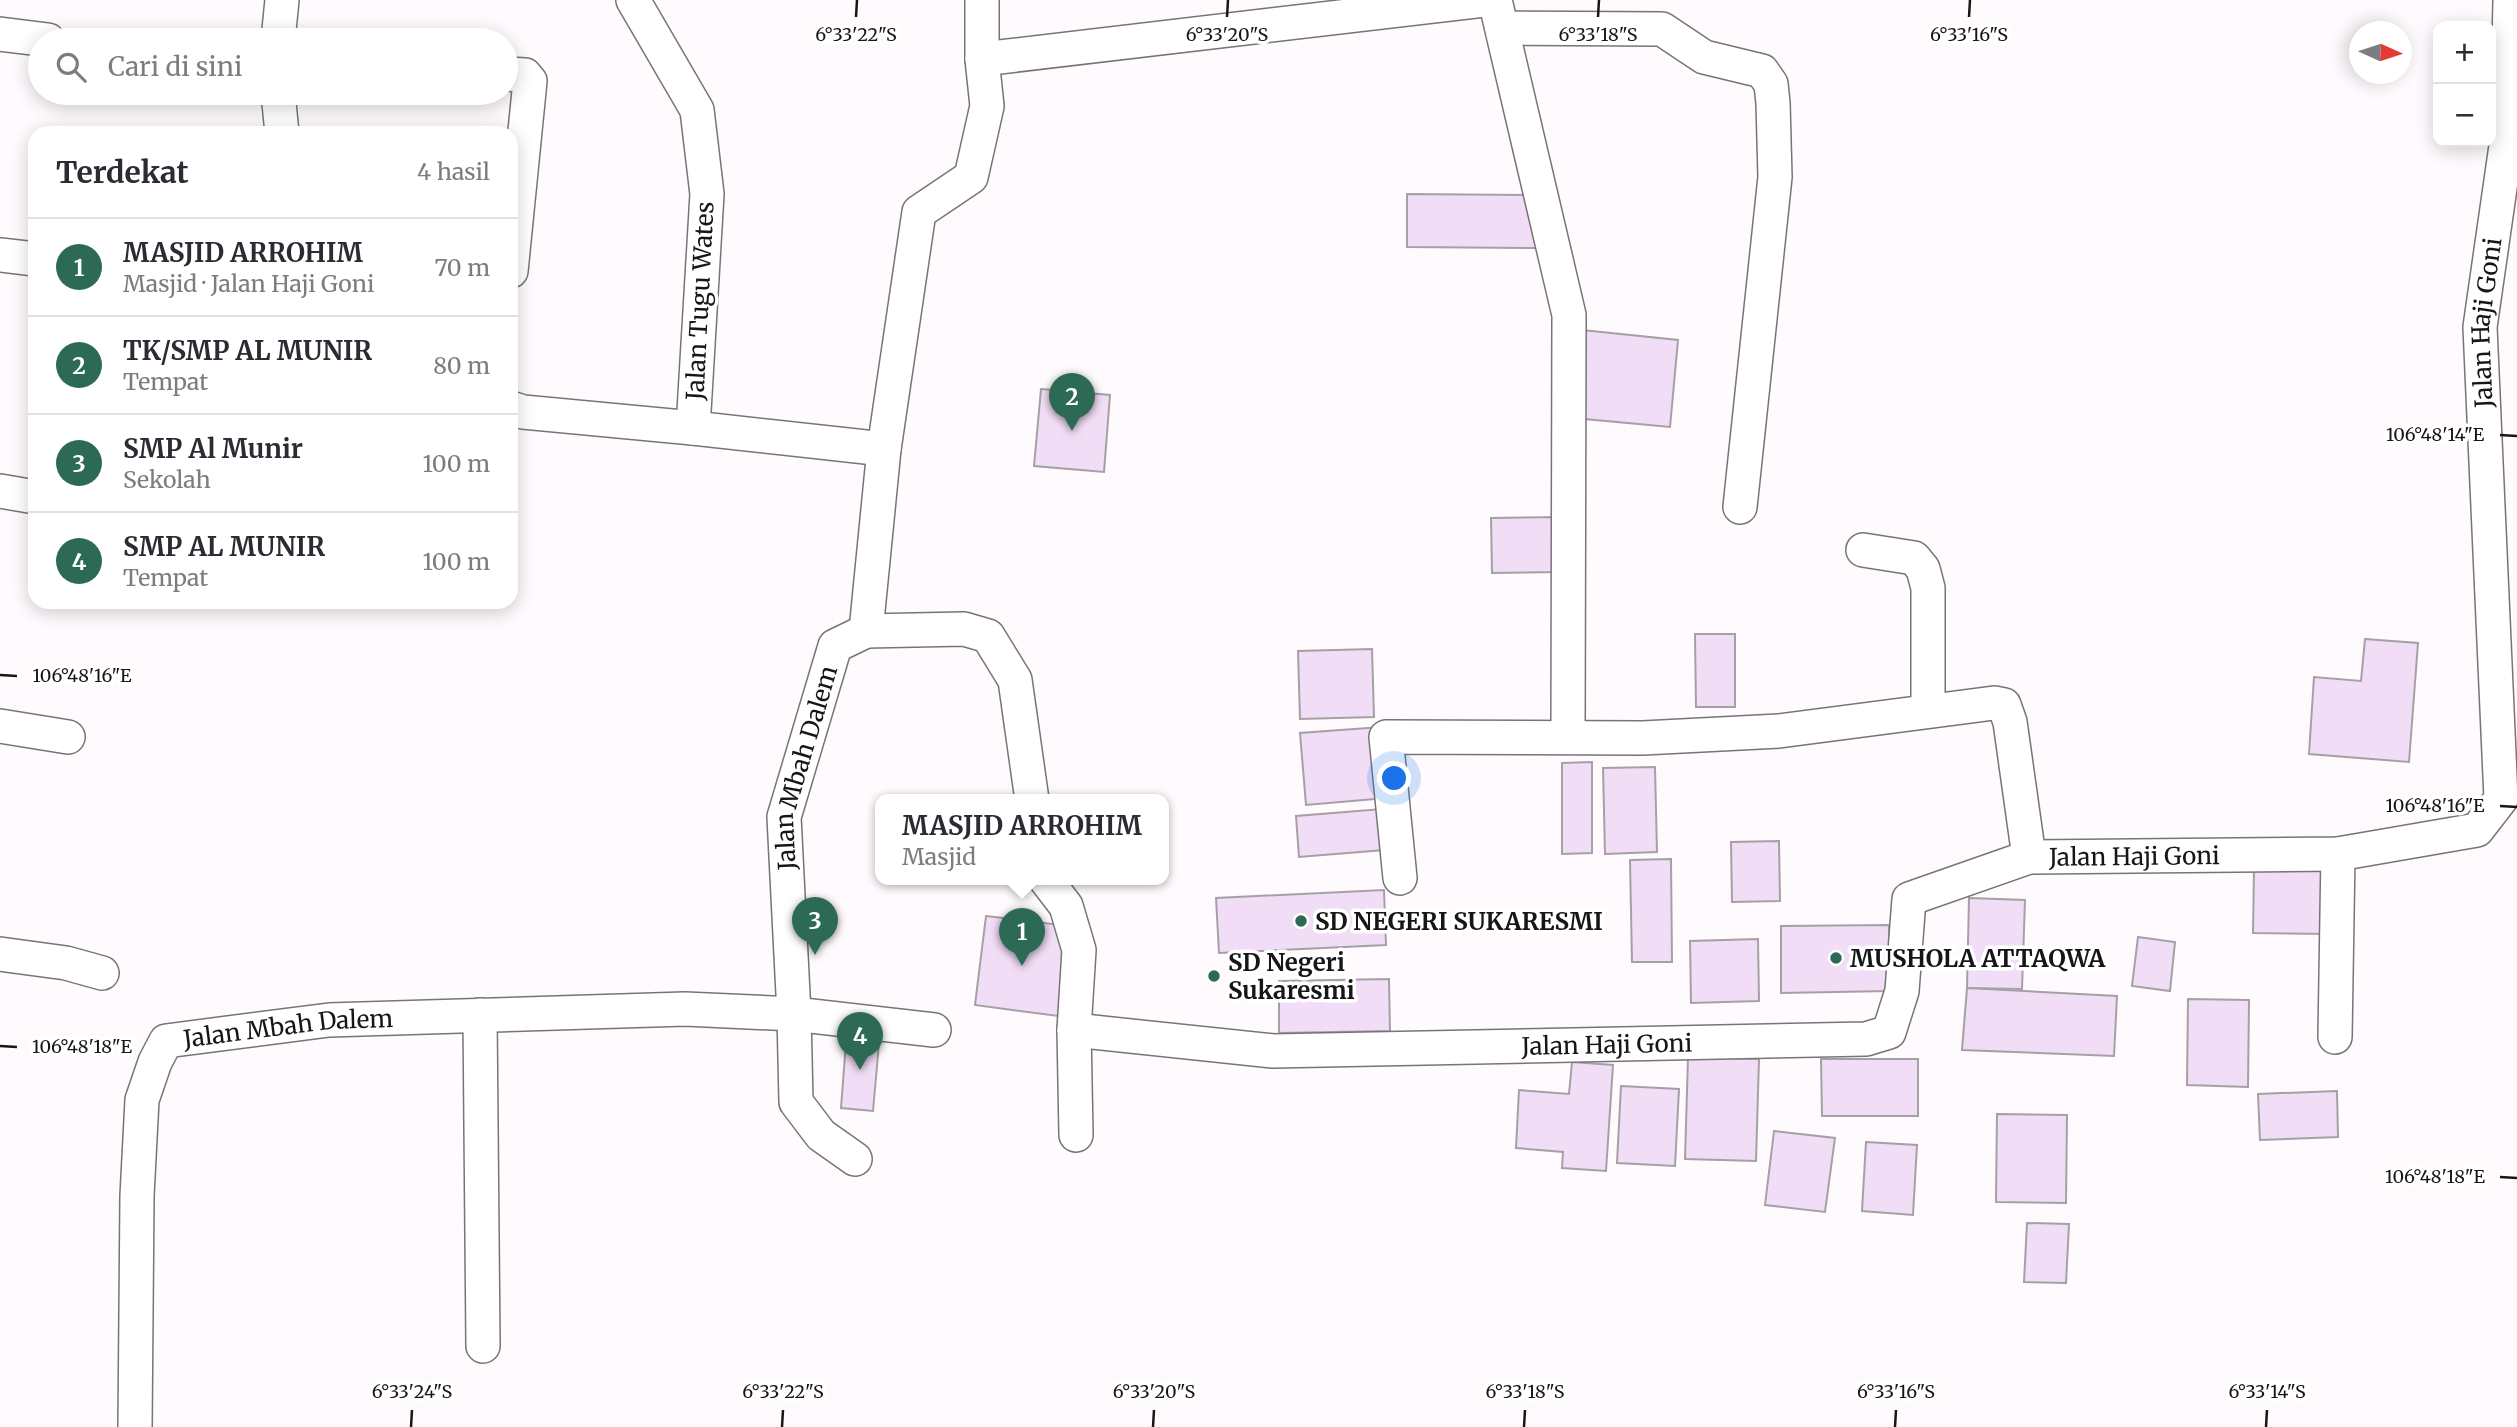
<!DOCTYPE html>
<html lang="id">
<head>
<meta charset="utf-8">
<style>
  :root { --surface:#fff; --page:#f7f7f7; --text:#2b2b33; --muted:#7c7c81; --line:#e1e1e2; --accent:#2c6a56 }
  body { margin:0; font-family:Merriweather,serif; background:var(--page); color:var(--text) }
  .controls { position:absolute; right:21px; top:21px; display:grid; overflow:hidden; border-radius:14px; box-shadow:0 4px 18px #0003 }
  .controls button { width:63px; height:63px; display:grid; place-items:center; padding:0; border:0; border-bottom:2px solid var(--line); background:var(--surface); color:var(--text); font:35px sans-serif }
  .compass { position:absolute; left:2349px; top:21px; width:63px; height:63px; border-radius:50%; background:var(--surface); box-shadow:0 4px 18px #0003; rotate:93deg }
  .you { position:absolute; left:1395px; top:779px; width:24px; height:24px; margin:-18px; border:5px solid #fff; border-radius:50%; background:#1a73e8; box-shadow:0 0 0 10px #1a73e833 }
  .badge { display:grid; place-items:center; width:46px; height:46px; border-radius:50%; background:var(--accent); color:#fff; font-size:23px; font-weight:700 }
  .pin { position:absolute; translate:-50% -58px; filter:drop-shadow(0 2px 4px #0008) }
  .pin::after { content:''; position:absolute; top:37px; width:24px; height:21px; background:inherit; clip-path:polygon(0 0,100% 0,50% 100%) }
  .popup { position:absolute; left:875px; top:794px; width:294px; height:91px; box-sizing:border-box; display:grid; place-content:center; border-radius:14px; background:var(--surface); filter:drop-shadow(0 2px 5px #0005); font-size:23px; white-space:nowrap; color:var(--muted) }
  .popup b { font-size:26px; color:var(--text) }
  .popup::after { content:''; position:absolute; left:50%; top:100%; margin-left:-14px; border:14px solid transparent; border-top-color:var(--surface) }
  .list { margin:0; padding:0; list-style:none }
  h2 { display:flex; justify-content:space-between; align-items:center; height:91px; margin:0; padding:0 28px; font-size:30px }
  h2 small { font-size:23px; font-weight:400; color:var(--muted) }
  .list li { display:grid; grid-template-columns:46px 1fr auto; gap:21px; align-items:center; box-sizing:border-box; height:98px; padding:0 28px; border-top:2px solid var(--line) }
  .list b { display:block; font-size:26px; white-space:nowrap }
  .list p { margin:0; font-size:23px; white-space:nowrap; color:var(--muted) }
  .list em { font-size:23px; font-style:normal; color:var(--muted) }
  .icon { flex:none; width:38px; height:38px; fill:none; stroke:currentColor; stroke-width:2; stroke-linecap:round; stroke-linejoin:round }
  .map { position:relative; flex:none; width:2517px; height:1427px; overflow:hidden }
  .search { position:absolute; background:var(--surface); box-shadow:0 4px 18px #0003; left:28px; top:28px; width:490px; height:77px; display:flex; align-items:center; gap:18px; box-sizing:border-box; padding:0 24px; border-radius:38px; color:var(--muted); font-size:26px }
  .panel { position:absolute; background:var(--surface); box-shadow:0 4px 18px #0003; left:28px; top:126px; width:490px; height:483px; border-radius:21px }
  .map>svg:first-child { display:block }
</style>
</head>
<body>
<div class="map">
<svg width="2517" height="1427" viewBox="0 0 2517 1427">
  <rect width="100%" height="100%" fill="#fefafe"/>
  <g fill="#f2ddf7" stroke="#a4a1a4" stroke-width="2">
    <path d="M1407,194L1537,195V248L1407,247Z"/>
    <path d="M1582,330L1678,340L1670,427L1574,418Z"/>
    <path d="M1041,389L1110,395L1104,472L1034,466Z"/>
    <path d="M1558,517L1559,572L1492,573L1491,518Z"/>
    <path d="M1695,634H1735V707H1696Z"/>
    <path d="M2365,639L2418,643L2409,762L2309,754L2314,677L2361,681Z"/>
    <path d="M1372,649L1374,717L1300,719L1298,651Z"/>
    <path d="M1381,727L1386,798L1306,805L1300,733Z"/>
    <path d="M1592,762V853L1562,854V763Z"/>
    <path d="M1655,767L1657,852L1605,854L1603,768Z"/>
    <path d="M1382,809L1384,850L1299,857L1296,816Z"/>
    <path d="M1779,841L1780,901L1732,902L1731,842Z"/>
    <path d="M1671,859L1672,962H1632L1630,860Z"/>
    <path d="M2254,869L2333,870L2332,934L2253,933Z"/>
    <path d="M1384,890L1386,945L1219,953L1216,898Z"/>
    <path d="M1969,898L2025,900L2022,989L1967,988Z"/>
    <path d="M986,916L1069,926L1058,1016L975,1005Z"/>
    <path d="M1889,925L1890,991L1781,993V926Z"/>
    <path d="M2138,937L2175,942L2170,991L2132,986Z"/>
    <path d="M1758,939L1759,1001L1691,1003L1690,941Z"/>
    <path d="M1389,979L1390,1031L1279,1033V981Z"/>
    <path d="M1967,988L2117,996L2114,1056L1962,1050Z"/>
    <path d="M2188,999L2249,1000L2248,1087L2187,1085Z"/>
    <path d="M847,1029L880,1032L873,1111L841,1108Z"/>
    <path d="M1688,1057L1759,1059L1756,1161L1685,1159Z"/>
    <path d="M1821,1059H1918V1116H1822Z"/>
    <path d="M1572,1062L1613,1065L1606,1171L1562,1168L1563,1152L1516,1148L1519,1090L1569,1094Z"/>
    <path d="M1621,1086L1679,1089L1675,1166L1617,1163Z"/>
    <path d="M2337,1091L2338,1137L2260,1140L2258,1094Z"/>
    <path d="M1997,1114L2067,1115L2066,1203L1996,1202Z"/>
    <path d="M1774,1131L1835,1138L1825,1212L1765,1205Z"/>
    <path d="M1866,1142L1917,1145L1913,1215L1862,1211Z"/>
    <path d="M2027,1223L2069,1224L2066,1283L2024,1282Z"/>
  </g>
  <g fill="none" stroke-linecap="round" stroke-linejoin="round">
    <defs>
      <g id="street">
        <path d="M633,0L697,110L707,194L693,428L884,449"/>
        <path d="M1495,0L1569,315L1568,736"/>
        <path d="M1502,28L1662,29L1704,57L1762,71L1771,84L1773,103L1775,177L1740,507"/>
        <path d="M0,34L48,40"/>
        <path d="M278,40L282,0"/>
        <path d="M982,59V0"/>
        <path d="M506,74L525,75L530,81L511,271"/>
        <path d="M278,93L282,133"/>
        <path d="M0,255L35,259"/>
        <path d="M511,408L523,412L693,428"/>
        <path d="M0,491L35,497"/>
        <path d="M1863,550L1914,558L1923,569L1928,588V711"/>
        <path d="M866,631L964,629L988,636L1015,680L1032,800"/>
        <path d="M0,726L68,737"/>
        <path d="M1400,878L1386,737L1643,738L1779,731L1994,703L2004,705L2010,722L2029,857"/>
        <path d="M1046,880L1066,906L1079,950L1074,1030L1076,1135"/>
        <path d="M0,954L66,963L102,973"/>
        <path d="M480,1015L483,1346"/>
        <path id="s1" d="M1074,1030L1273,1051L1866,1039L1889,1032L1902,991L1909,899L2029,857L2338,854L2477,830L2501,799L2480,327L2507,139L2510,0"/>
        <path d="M2335,1037L2338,854"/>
        <path d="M855,1159L821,1135L796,1102L794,1014L934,1030"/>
        <path id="s2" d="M135,1427L137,1196L142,1100L155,1062L166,1041L329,1020L685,1009L794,1014L784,817L835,646L866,631L884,449L919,212L971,177L987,106L982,59L1484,0"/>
      </g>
    </defs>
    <use href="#street" stroke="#777477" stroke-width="36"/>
    <use href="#street" stroke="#fff" stroke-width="33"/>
  </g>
  <path fill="none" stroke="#171617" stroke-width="2.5" d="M856,17L857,0M1227,17L1228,0M1598,17L1599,0M1969,17L1970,0M2500,435L2517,436M0,675L17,676M2500,806L2517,807M0,1046L17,1047M2500,1177L2517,1178M411,1427L412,1410M782,1427L783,1410M1153,1427L1154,1410M1524,1427L1525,1410M1895,1427L1896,1410M2266,1427L2267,1410"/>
  <g fill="#2c6a56" stroke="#fff" stroke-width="2.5">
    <circle cx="1301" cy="921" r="7"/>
    <circle cx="1836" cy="958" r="7"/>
    <circle cx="1214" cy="976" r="7"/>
  </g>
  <g text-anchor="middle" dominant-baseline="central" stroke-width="7" stroke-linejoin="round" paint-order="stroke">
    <g font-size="24" fill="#171617" stroke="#fff">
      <text transform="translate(700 301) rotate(-87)">Jalan Tugu Wates</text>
      <text stroke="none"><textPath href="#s1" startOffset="2046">Jalan Haji Goni</textPath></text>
      <text stroke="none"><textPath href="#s2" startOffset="1270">Jalan Mbah Dalem</textPath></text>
      <text stroke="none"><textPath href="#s1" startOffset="1185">Jalan Haji Goni</textPath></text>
      <text stroke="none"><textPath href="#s2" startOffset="514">Jalan Mbah Dalem</textPath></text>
      <text stroke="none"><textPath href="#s1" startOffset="534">Jalan Haji Goni</textPath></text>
    </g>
    <g font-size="24" font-weight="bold" fill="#171617" stroke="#fff" text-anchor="start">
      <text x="1315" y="921">SD NEGERI SUKARESMI</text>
      <text x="1850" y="958">MUSHOLA ATTAQWA</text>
      <text x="1228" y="962">SD Negeri<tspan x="1228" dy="28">Sukaresmi</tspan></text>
    </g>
  </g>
  <g font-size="18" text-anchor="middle" fill="#171617" stroke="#fff" stroke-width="7" stroke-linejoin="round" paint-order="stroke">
    <text x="856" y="41">6°33'22"S</text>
    <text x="1227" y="41">6°33'20"S</text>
    <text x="1598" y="41">6°33'18"S</text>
    <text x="1969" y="41">6°33'16"S</text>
    <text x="2435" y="441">106°48'14"E</text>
    <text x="82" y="682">106°48'16"E</text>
    <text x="2435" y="812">106°48'16"E</text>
    <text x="82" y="1053">106°48'18"E</text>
    <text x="2435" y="1183">106°48'18"E</text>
    <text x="412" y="1398">6°33'24"S</text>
    <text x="783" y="1398">6°33'22"S</text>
    <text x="1154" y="1398">6°33'20"S</text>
    <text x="1525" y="1398">6°33'18"S</text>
    <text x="1896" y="1398">6°33'16"S</text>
    <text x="2267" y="1398">6°33'14"S</text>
  </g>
</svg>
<div class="controls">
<button>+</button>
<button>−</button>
</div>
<svg class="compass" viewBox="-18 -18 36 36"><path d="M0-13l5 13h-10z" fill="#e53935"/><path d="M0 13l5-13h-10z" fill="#7c7c81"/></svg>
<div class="you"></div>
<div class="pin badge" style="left:1022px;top:966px">1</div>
<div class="popup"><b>MASJID ARROHIM</b>Masjid</div>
<div class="pin badge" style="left:1072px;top:431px">2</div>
<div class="pin badge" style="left:815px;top:955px">3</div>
<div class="pin badge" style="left:860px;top:1070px">4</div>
<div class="search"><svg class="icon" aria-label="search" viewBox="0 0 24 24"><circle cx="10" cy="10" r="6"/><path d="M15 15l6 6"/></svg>Cari di sini</div>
<section class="panel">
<h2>Terdekat<small>4 hasil</small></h2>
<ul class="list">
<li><span class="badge">1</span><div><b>MASJID ARROHIM</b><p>Masjid · Jalan Haji Goni</p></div><em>70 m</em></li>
<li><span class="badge">2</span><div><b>TK/SMP AL MUNIR</b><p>Tempat</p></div><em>80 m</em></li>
<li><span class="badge">3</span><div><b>SMP Al Munir</b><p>Sekolah</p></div><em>100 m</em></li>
<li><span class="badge">4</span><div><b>SMP AL MUNIR</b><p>Tempat</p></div><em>100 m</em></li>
</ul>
</section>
</div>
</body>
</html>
